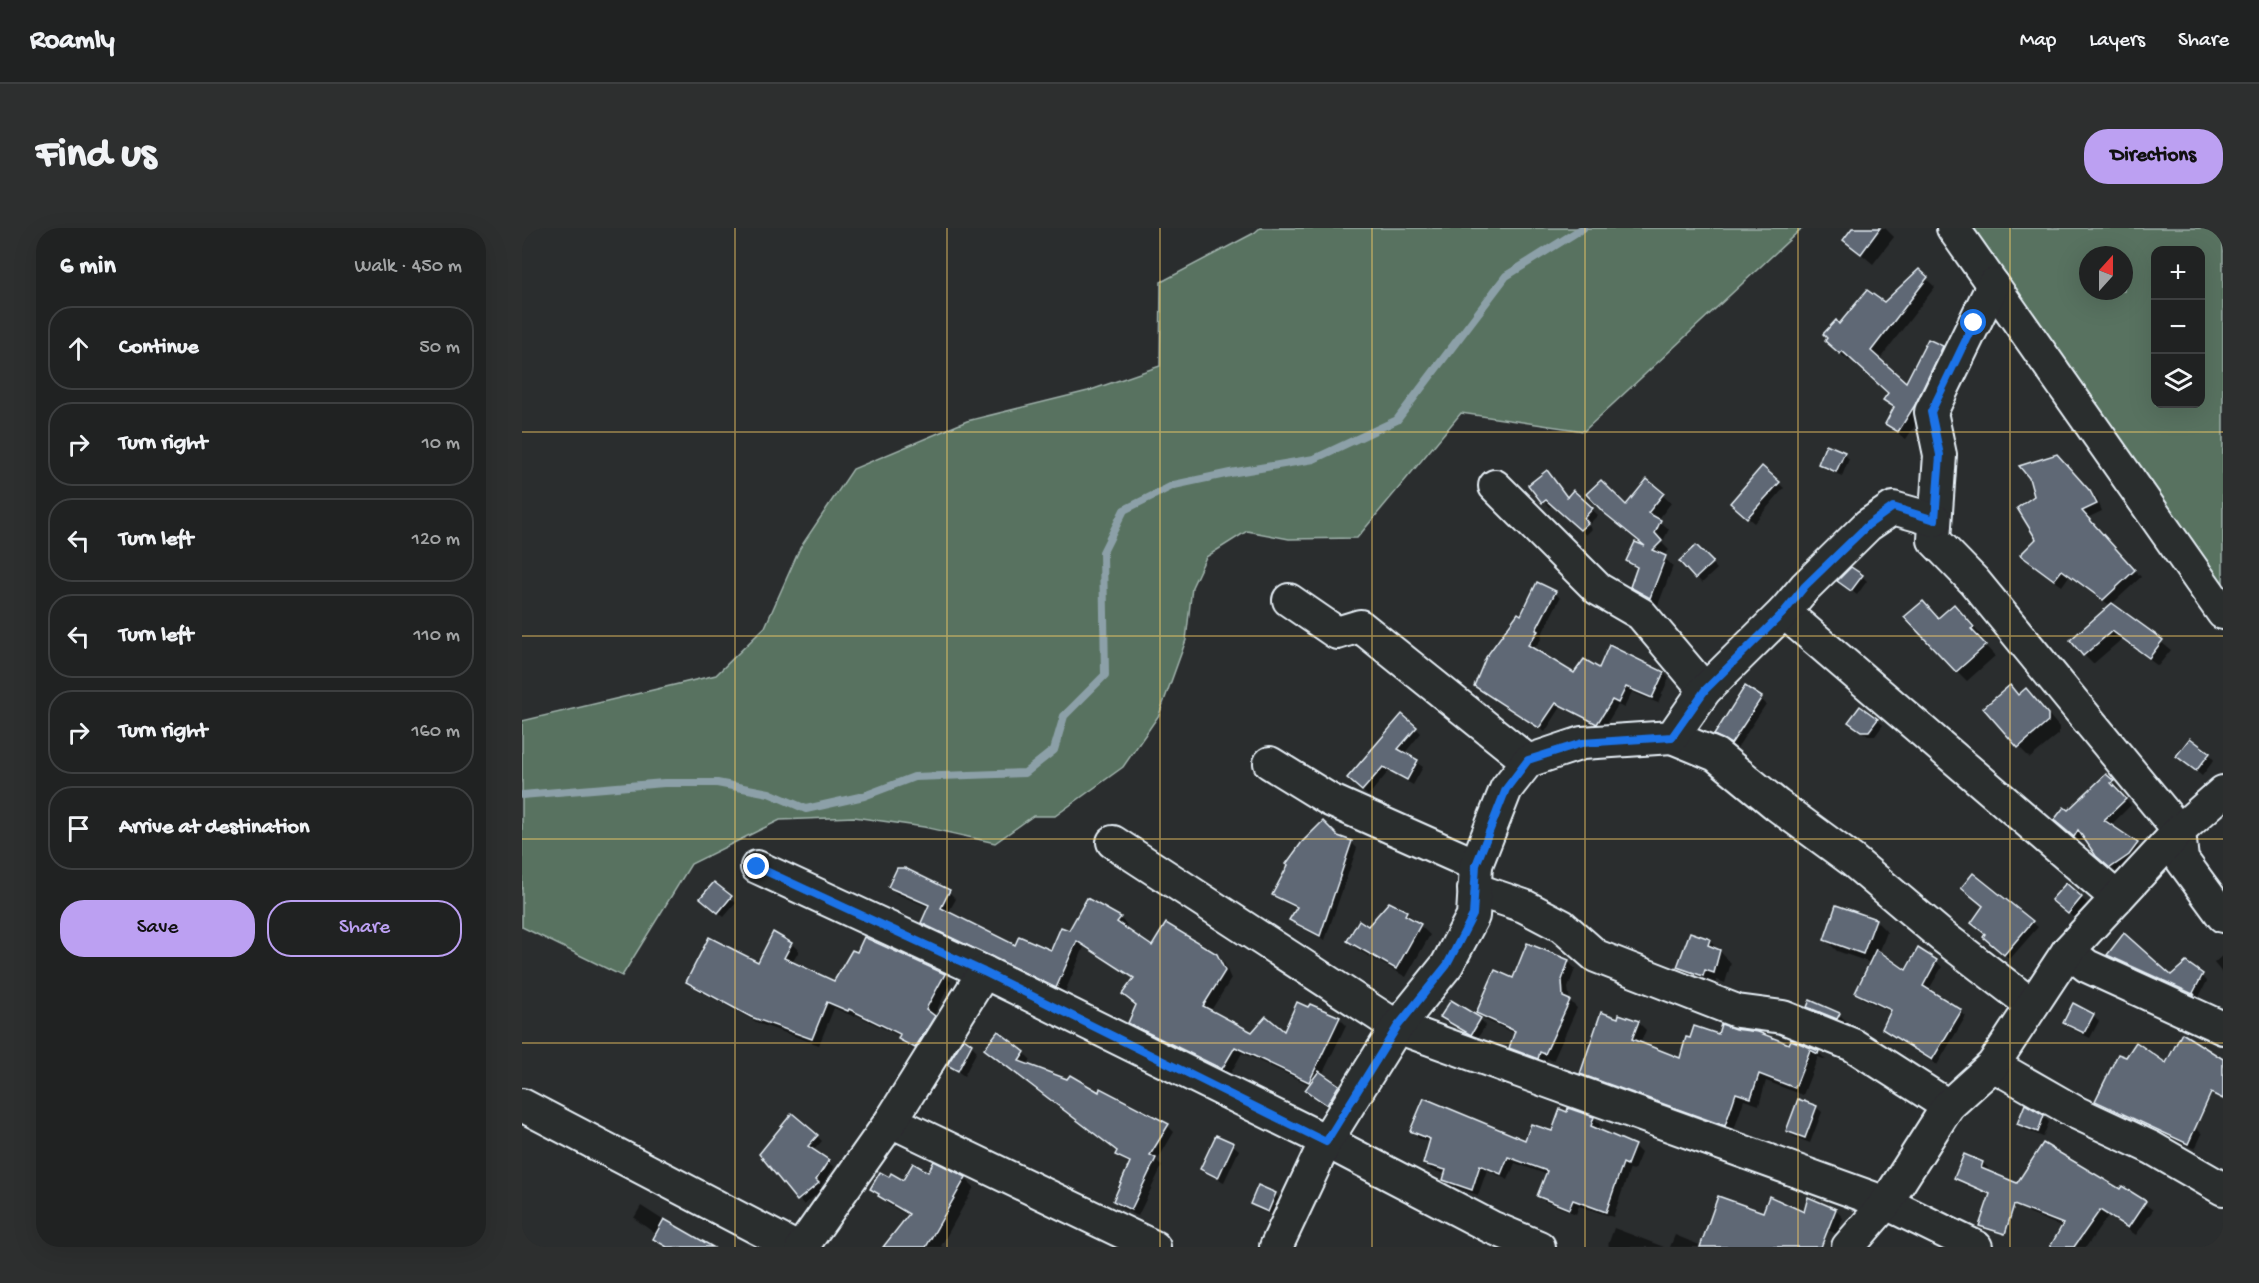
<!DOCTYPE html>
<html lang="en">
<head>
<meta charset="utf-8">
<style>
  :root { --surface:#202222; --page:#2d2f2f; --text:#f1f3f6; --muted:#a2a4a5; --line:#3d3f40; --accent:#bca0f2 }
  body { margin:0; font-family:"Gochi Hand",sans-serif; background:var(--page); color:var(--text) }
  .controls { position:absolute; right:18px; top:18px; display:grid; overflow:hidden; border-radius:12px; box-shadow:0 6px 24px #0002 }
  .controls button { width:54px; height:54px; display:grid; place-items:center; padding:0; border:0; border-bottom:2px solid var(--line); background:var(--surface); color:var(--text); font:30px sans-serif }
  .compass { position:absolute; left:1557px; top:18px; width:54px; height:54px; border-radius:50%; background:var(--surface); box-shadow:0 6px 24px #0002; rotate:21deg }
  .stop { position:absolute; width:18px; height:18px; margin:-14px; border:4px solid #1a73e8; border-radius:50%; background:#fff }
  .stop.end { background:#1a73e8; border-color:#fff; box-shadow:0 2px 6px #0008 }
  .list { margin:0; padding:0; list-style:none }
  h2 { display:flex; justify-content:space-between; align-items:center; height:78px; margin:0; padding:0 24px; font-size:26px }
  h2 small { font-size:20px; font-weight:400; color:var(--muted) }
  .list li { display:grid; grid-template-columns:39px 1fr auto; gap:18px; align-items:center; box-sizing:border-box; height:84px; margin:0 12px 12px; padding:0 12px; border:2px solid var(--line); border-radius:24px }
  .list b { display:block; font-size:22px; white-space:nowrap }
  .list em { font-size:20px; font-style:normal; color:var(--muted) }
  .actions { display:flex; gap:12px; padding:18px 24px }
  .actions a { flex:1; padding:14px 0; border:2px solid var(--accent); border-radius:24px; text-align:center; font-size:21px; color:var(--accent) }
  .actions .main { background:var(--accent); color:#111 }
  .icon { flex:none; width:33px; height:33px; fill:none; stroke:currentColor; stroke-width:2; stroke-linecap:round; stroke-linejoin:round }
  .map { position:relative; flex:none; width:1701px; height:1019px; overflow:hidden; border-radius:24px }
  header { display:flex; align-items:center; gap:36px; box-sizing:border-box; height:84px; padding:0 30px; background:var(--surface); border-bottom:2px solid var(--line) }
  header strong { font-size:28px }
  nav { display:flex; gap:33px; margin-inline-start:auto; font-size:21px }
  .intro { display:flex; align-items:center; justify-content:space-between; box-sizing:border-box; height:144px; padding:0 36px }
  h1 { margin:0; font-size:42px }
  .button { padding:15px 27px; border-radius:24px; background:var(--accent); color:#111; font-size:21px; font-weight:700 }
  main { display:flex; gap:36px; padding:0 36px }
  aside { flex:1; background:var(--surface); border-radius:24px; box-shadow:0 6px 24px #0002 }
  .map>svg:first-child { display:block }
</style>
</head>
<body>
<header>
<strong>Roamly</strong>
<nav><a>Map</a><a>Layers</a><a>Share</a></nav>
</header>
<div class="intro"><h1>Find us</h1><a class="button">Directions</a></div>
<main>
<aside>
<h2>6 min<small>Walk · 450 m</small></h2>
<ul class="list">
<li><svg class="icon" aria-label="ahead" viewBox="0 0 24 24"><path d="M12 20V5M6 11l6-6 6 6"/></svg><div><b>Continue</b></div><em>50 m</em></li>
<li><svg class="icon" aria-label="right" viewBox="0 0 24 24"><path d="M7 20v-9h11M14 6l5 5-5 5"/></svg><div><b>Turn right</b></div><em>10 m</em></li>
<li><svg class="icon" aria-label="left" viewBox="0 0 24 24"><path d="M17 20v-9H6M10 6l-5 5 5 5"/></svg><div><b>Turn left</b></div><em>120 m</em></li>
<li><svg class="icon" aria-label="left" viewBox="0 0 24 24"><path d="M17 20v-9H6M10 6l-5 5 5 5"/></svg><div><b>Turn left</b></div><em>110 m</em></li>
<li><svg class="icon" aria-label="right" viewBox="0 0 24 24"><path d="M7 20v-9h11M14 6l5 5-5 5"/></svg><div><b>Turn right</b></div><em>160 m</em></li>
<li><svg class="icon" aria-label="arrive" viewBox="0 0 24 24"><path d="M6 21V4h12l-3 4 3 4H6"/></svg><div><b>Arrive at destination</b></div></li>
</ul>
<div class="actions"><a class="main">Save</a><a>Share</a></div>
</aside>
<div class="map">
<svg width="1701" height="1019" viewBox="0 0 1701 1019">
  <rect width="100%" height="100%" fill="#2a2d2e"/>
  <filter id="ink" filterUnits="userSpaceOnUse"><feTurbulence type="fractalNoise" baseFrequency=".0167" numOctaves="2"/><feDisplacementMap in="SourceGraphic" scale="12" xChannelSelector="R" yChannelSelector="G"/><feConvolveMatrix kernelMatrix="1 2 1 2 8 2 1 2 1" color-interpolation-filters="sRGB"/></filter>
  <g filter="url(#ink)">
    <g fill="#587260" stroke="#a0b2ac" stroke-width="1.5" fill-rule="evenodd">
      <path d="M738,0H1280L1062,203L939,185L835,310L767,311L725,303L684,329L670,359L664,412L637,487L601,539L533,588H511L473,615L402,599L332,589L258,592L169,636L100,748L0,699V493L194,447L243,399L278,320L331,241L445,193L566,163L638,138L639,54L732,5Z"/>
      <path d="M1428,0H1701V357ZM1634,22H1678V176H1634ZM1566,27H1602V63H1566Z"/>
    </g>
    <g fill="#0007">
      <path d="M1332,0H1363L1372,9L1351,36L1323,12Z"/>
      <path d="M1397,44L1413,59L1357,132L1385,157L1420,119L1429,128L1401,186L1384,211L1373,204L1365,196L1372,181L1363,172L1367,166L1329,131L1327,133L1313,121L1318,98L1362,76Z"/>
      <path d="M1322,226L1327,231L1320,248L1303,241L1298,235Z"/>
      <path d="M1541,235L1575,271L1580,283L1565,290L1619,349L1590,376L1649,422L1636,438L1600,411L1571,436L1562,427L1589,378L1547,348L1540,358L1507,334L1516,311L1514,269Z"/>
      <path d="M1240,240L1262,260L1232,295L1215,281Z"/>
      <path d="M1125,253L1149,275L1136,292L1147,301L1140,315L1147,322L1141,329L1151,338L1136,377L1118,367L1110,358L1116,342L1105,333L1125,320L1092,292Z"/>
      <path d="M1008,257L1046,270L1051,264L1076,287L1066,297L1070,301L1064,307L1031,277L1027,279Z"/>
      <path d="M1174,319L1195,341L1180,355L1159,333Z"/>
      <path d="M1340,348L1345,353L1335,367L1317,353Z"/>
      <path d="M1033,365L1038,370L1019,408L1020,410L1011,422L1053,447L1077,442L1141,445L1147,450L1136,475L1110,464L1102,480L1096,477L1082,500L1039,479L1023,504L954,458L999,389Z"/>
      <path d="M1442,388L1461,410L1458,412L1473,428L1445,453L1435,443L1417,392Z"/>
      <path d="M1497,468L1516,474L1537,499V506L1508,530L1497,519Z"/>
      <path d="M1239,471L1244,476L1215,520L1194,506Z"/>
      <path d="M1355,492L1361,497L1353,508H1346L1328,494Z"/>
      <path d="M894,500L899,505L882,526L901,539L891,557L867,543L846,568L832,555Z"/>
      <path d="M1687,526L1692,532L1680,548L1656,528Z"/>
      <path d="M1584,548L1596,559L1594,562L1609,577L1588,598L1620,621L1612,632L1594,644L1573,625L1562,608L1558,613L1539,598L1546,584Z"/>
      <path d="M816,609L830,615L835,620L803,712L774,697L769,692L775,681L758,672L752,666Z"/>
      <path d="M1452,647L1516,699L1488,731L1468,714L1465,707L1463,679Z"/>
      <path d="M192,656L214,675L202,689L186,676Z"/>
      <path d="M368,659L427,664L434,671L426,685L494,719L529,724L547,704L598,690L605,697L602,700L630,720L694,728L702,735L709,751L688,784L731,806L763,805L817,790L824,797L800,847L816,859L828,870L817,888L797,873L785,861L788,857L720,825L707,848L615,802L608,795L616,778L613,751L562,719L542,766L408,702L400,695L408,680L375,666Z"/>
      <path d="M1559,670L1565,675L1552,690L1537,677Z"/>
      <path d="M867,676L884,684L908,707L884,749L836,722L827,713L847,700Z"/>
      <path d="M1353,692L1365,704L1357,725L1385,744L1397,722L1414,733L1420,739L1406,763L1444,788L1415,837L1367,806L1362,801L1369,784L1341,771L1335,765L1349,735L1315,723L1303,711Z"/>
      <path d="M1187,712L1209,735L1203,755L1195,752L1192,759L1169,750L1157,739Z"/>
      <path d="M270,716L277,723L270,735L313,755L422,747L429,754L411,789L419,797L401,827L385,818L378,811L379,809L334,787L333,789L312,780L297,817L238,796L174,761L166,754L237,736Z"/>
      <path d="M1587,727L1649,749L1680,748L1685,753L1676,771L1592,732Z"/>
      <path d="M1701,727V746L1692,735Z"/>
      <path d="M1046,733L1053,741L1046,760L1048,773L1055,780L1031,833L1025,830L1023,837L997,827L989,820L994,806L963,792L956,785L992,752Z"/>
      <path d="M1287,779L1317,786L1329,798L1327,802L1298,791Z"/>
      <path d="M1571,787L1577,793L1568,810L1548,800L1543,794Z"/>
      <path d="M920,789L958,791L964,797L955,811L926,794Z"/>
      <path d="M1096,792L1116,794L1124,802L1118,816L1159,832L1197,808L1268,818L1270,814L1296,824L1304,832L1296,829L1281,867L1244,853L1237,877L1222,872L1211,905L1067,853L1059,845Z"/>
      <path d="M449,817L455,823L442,848L427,837Z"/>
      <path d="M464,821L502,825L509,832L504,837L646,898L652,904L635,933L640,938L616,988L599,980L592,973L608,937L595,927L597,923Z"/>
      <path d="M1701,832V870L1675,852L1673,899L1680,906L1673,921L1581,880L1574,873L1645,837Z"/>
      <path d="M1294,879L1300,884L1288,915L1271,908L1266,903Z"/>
      <path d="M1047,882L1072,890L1078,897L1076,903L1112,918L1119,925L1112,942L1108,941L1091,989L1057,978L1054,986L1024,974L1017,968L1026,947L993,935L986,952L965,942L956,967L929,958L922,952L924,946L909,942L902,935L908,915L896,910L890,903L1004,914L1031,905Z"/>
      <path d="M1521,888L1527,894L1521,909L1502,901L1497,896Z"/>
      <path d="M295,908L300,913L291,923L312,939L298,959L301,961L282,977L238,926Z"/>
      <path d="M695,909L711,917L717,922L702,954L685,946L680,941Z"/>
      <path d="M1461,935L1466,940L1465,944L1481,973L1439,955L1434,950Z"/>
      <path d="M407,946L443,950L452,959L419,1018L421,1019H368L387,988L367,977L350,960L368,951L382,954Z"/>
      <path d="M737,959L754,967L759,972L752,988L735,981L730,975Z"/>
      <path d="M1601,960L1631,982L1614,1007L1586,988L1564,1019H1529L1541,999L1508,986L1500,979L1598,963Z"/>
      <path d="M1287,971L1314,982L1321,990L1315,1006L1291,996L1282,1019H1148L1153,1007L1180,1018L1241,986H1282Z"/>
      <path d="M119,978L183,1019H151L112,990Z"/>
      <path d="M1092,1000L1142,1019H1088L1086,1017Z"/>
    </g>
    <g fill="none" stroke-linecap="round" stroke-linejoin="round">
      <path stroke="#8ca0a8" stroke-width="8" d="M0,567L142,555H195L247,565L284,581L342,568L392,549L503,545L532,522L542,488L583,447L581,324L602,282L652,257L708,245L792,231L875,192L984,48L1061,0"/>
    </g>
    <g fill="#5f6775" stroke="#e8f1f8" stroke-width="1.5">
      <path d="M1330,0H1358L1339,26L1321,12Z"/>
      <path d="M1397,41L1406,49L1349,123L1384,154L1406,111L1421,118L1393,177L1376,204L1363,196L1372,179L1361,172L1366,165L1320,123L1318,126L1303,113L1305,110L1301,106L1314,92L1317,96L1345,62L1362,74Z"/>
      <path d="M1304,216L1323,224L1314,244L1296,236Z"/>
      <path d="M1535,226L1568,263L1575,276L1560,283L1613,342L1581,372L1540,342L1532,352L1498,327L1514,311L1495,280L1512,268L1507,250L1497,238Z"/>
      <path d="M1240,238L1258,254L1225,290L1208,275Z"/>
      <path d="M1025,242L1045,269L1051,262L1071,280L1062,290L1066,295L1058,302L1024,272L1020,275L1006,257Z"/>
      <path d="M1125,251L1142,265L1126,285L1139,292L1133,305L1140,313L1131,322L1144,328L1128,370L1108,359L1115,339L1104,333L1113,314L1123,318L1081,284L1064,266L1079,252L1104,277Z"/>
      <path d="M1174,317L1191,334L1173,351L1157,333Z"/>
      <path d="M1329,339L1341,347L1329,363L1315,353Z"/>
      <path d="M1015,354L1034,363L1014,402L1016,403L1006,417L1052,445L1062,431L1077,440L1087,417L1142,444L1130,470L1104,459L1096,475L1090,472L1075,496L1034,475L1017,500L952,458L964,429L996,385L999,387Z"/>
      <path d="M1401,373L1416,390L1432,376L1452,399L1449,401L1464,417L1434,444L1382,389Z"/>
      <path d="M1590,375L1641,412L1627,430L1590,403L1561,428L1548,412Z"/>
      <path d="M1488,457L1496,467L1504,460L1526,486V494L1496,520L1461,480Z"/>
      <path d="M1223,458L1240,469L1209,516L1192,507Z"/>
      <path d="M1338,478L1356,491L1347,503H1339L1326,494Z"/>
      <path d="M880,486L895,499L876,521L896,532L885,552L861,539L840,563L825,550Z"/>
      <path d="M1668,510L1688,525L1674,543L1654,528Z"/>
      <path d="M1584,546L1592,553L1589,555L1604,571L1582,592L1616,615L1607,627L1588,640L1574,628L1556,602L1552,609L1532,592L1542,579L1546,582Z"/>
      <path d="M801,593L816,608L830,613L798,708L767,692L775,679L750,667L766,637L764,636L780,614Z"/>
      <path d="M375,640H383L428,662L419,680L493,717L497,708L529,722L539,699L547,702L565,670L599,689L595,694L630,718L644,695L695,726L703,743L681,778L730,804L744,788L762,803L775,774L786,779L788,776L818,789L787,854L713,819L700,841L606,795L614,777L600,766L612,750L555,713L534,760L399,695L407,677L366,659Z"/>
      <path d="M1451,645L1511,693L1482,727L1461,709L1463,706L1449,695L1461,678L1439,660Z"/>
      <path d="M192,654L210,668L196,685L178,670Z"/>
      <path d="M1544,655L1560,669L1546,686L1529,672Z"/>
      <path d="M867,674L885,683L883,687L899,696L874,741L825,713L837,692L846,698Z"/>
      <path d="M1314,677L1354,691L1341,726L1302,712Z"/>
      <path d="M251,704L270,715L262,730L312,753L330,722L335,724L342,709L423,746L404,781L413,788L393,820L376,811L378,806L327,781L326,783L305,774L290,811L229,789L164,754L187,709L236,734Z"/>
      <path d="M1168,704L1188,711L1186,717L1198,722L1192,745L1183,742L1181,748L1155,739Z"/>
      <path d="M1602,705L1649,747L1664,734L1681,746L1671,765L1673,767L1585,727Z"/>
      <path d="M1005,715L1047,732L1040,752L1041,769L1048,772L1023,826L1018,824L1016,831L987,820L993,803L954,785L973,742L991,750Z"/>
      <path d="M1396,720L1415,732L1401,758L1440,782L1410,832L1360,801L1369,782L1333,765L1354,721L1384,742Z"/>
      <path d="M929,772L959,790L949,807L918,789Z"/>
      <path d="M1288,772L1318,785L1315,791L1285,779Z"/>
      <path d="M1551,775L1572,786L1562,805L1541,795Z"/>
      <path d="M1079,784L1096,790L1097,786L1117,793L1110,811L1158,830L1164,809L1168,810L1172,798L1196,806L1199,796L1213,801L1236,804L1267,816L1269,812L1297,823L1296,826L1288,822L1273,860L1237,846L1229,870L1214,865L1203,898L1058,846Z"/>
      <path d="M476,803L503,824L497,833L545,851L548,847L577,864L578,860L647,896L628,927L634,930L609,982L591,973L608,934L593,927L595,923L462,821Z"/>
      <path d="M1660,805L1701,831V871L1689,865L1666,916L1573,873L1596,826L1604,829L1614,814L1644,835Z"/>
      <path d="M442,810L450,816L436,843L425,837Z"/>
      <path d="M797,843L817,857L805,877L783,862Z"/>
      <path d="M902,870L1003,912L1009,896L1030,903L1038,881L1045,884L1046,880L1072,889L1069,898L1113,917L1105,937L1101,935L1084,984L1051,972L1047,981L1015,968L1025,943L986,929L979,946L958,937L950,962L921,952L924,942L901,936L908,911L888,903Z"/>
      <path d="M1276,871L1295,878L1283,910L1264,903Z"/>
      <path d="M1503,876L1522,887L1516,904L1495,896Z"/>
      <path d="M270,885L296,907L286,918L307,932L294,952L297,955L275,973L237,926Z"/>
      <path d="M694,907L712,915L696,950L678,941Z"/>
      <path d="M1521,915L1598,961L1600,958L1624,973L1606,1000L1578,982L1552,1019H1528L1541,996L1492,977L1483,1006L1457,998L1468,966L1432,950L1442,926L1461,934L1459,940L1495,955Z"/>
      <path d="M412,933L444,949L404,1019H361L387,986L356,968L357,966L348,961L358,944L367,949L369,945L381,952L391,935L406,944Z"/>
      <path d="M736,957L754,965L746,984L728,976Z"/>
      <path d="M1196,968L1241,984L1247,968L1282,984L1286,969L1314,981L1299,1019H1178Z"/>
      <path d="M142,991L191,1019H145L131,1011Z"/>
    </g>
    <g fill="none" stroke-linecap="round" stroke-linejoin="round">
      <defs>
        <g id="street">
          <path d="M1431,0L1701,385"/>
          <path d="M1471,57L1409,184L1418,227L1412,312L1452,353L1657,603L1660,632L1701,688"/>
          <path d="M973,258L1076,361L1119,386L1183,462"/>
          <path d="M767,372L815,405L838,398L1006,533"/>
          <path d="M1262,384L1595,670"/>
          <path d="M1150,509L1194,527L1255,577L1330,632L1420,708L1510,777"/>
          <path d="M748,535L808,572L954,637"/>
          <path d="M591,614L875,799L1364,975L1454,1019"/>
          <path d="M235,639L462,744"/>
          <path d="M952,661L1002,678L1040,698L1074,728L1215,783L1261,789L1331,817L1426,878"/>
          <path d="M1546,723L1565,738L1701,800"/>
          <path d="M1471,837L1553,884L1630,920L1701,961"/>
          <path d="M0,877L272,1019"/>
          <path d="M369,893L632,1019"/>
          <path d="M280,1019L369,893L462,744L804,913L969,999L1017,1019"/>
          <path d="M754,1019L804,913L875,799L925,737L951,688L954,637L984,561L1006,533L1060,515L1150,509L1183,462L1262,384L1283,359L1346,297L1371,280L1413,292"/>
          <path d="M1326,1019L1364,975L1426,878L1471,837L1546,723L1657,603L1701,564"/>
        </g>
      </defs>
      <use href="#street" stroke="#e8f1f8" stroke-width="36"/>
      <use href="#street" stroke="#2a2d2e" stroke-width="32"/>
    </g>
  </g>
  <g fill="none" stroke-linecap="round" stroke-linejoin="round" filter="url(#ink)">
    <path stroke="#1a73e8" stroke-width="8" d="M235,639L462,744L804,914L875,799L925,737L951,687L954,637L984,561L1006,532L1060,515L1150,509L1183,462L1262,384L1283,358L1346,297L1371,279L1413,292L1418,227L1409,184L1452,95"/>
  </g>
  <path fill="none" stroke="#ffd166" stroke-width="1.5" stroke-opacity="0.55" d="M213,0V1019M425,0V1019M638,0V1019M850,0V1019M1063,0V1019M1276,0V1019M1488,0V1019M0,204H1701M0,408H1701M0,611H1701M0,815H1701"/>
</svg>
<div class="controls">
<button>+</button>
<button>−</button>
<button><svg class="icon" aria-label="layers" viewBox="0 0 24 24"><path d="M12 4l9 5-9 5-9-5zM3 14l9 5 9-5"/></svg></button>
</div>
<svg class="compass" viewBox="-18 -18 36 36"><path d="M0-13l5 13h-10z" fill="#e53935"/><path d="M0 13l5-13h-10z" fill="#a2a4a5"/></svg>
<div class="stop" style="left:1452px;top:95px"></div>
<div class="stop end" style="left:235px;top:639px"></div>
</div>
</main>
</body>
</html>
